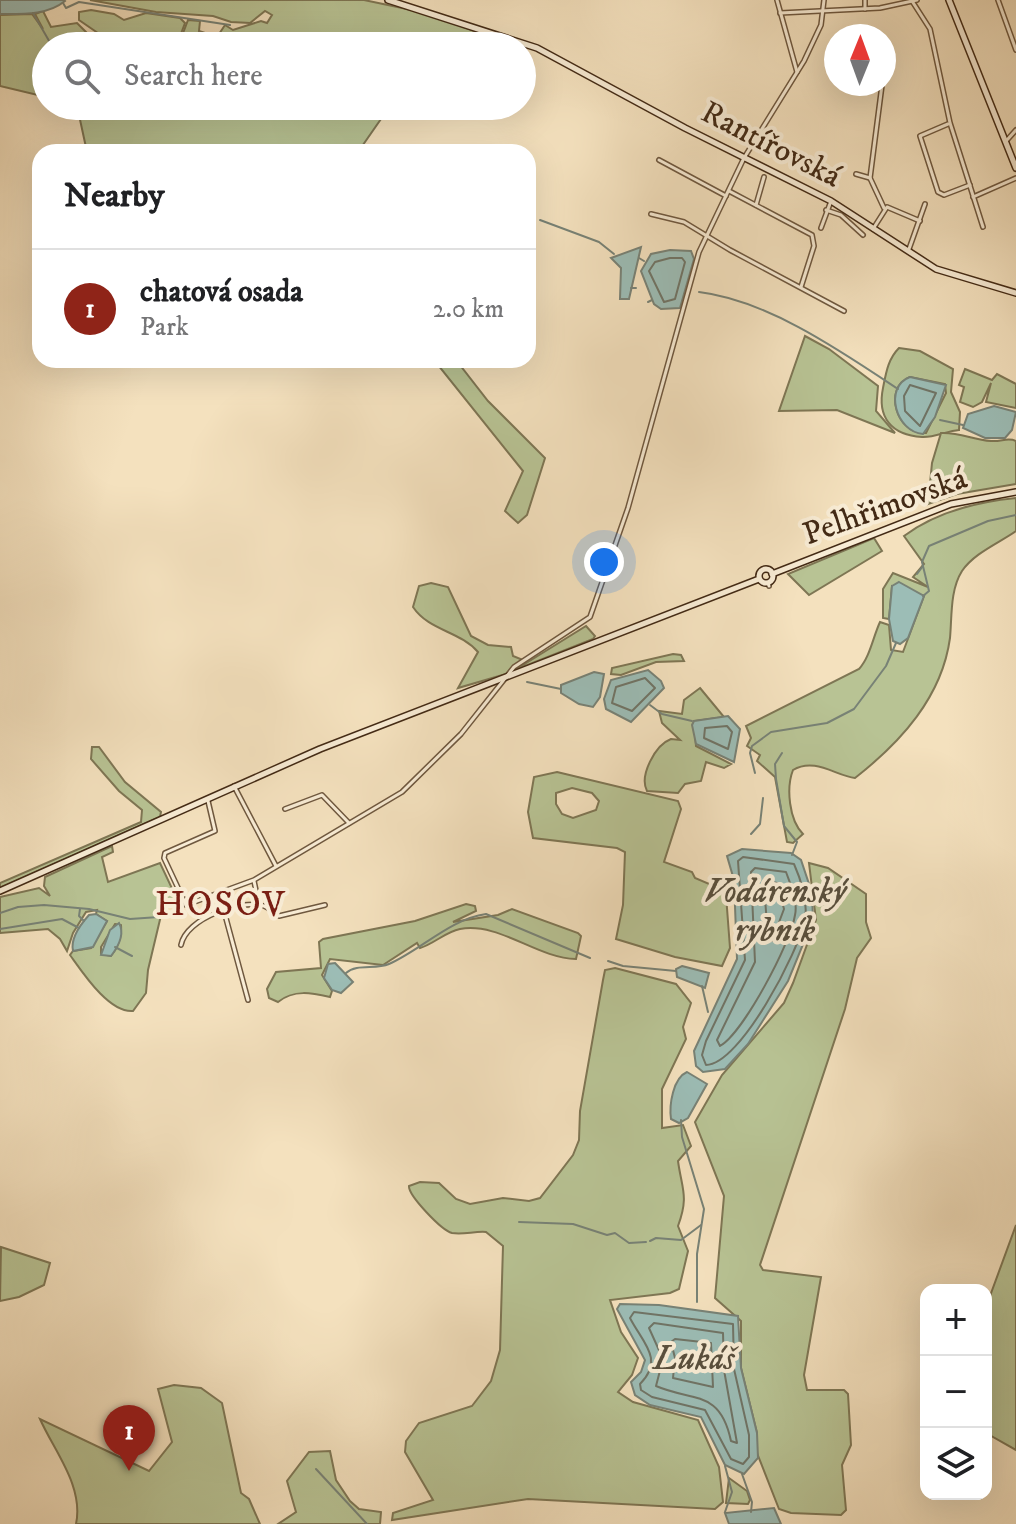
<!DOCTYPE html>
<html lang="en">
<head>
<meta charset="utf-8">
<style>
  :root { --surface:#fff; --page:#f2f2f2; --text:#202124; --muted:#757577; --line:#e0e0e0; --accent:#8f2418 }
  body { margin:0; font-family:"IM FELL DW Pica",serif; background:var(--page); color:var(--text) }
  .controls { position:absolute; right:24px; bottom:24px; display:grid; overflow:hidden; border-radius:16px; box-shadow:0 8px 32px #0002 }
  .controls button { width:72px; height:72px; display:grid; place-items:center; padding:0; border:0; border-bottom:2px solid var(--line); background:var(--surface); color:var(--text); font:40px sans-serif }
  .compass { position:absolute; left:824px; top:24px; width:72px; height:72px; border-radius:50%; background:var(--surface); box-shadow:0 8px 32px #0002; rotate:1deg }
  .you { position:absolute; left:604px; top:562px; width:28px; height:28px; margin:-20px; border:6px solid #fff; border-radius:50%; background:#1a73e8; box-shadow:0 0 0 12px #1a73e833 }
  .badge { display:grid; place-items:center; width:52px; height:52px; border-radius:50%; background:var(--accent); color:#fff; font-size:26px; font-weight:700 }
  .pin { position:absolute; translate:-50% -66px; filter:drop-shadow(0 2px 4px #0008) }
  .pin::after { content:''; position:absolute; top:42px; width:28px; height:24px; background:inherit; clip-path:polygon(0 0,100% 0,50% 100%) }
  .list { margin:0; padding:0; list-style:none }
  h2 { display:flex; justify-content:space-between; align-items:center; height:104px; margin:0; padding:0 32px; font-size:34px }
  h2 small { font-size:26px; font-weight:400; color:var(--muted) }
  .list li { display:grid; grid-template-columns:52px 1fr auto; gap:24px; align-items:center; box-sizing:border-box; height:120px; padding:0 32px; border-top:2px solid var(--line) }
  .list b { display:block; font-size:30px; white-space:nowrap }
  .list p { margin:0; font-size:26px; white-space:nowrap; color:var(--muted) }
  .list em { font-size:26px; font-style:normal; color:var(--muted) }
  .icon { flex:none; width:44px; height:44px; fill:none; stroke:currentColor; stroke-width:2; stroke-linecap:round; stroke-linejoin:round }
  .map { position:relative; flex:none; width:1016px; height:1524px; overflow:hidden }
  .search { position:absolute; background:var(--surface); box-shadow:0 8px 32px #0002; left:32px; top:32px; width:504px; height:88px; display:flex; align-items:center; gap:20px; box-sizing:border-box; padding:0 28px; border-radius:44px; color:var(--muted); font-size:30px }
  .panel { position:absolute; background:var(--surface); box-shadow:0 8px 32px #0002; left:32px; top:144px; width:504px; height:224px; border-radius:24px }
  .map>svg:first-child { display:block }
</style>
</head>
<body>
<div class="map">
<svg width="1016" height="1524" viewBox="0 0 1016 1524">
  <rect width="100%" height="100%" fill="#f4e1be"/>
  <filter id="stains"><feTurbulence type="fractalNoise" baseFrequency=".0025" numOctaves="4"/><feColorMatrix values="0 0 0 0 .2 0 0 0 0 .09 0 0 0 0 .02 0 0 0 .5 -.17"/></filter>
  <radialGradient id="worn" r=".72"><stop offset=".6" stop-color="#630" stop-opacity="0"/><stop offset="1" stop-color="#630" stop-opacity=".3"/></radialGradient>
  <g fill="#b8c394" stroke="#7e7654" stroke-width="2" fill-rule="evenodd">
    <path d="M90,0H364L426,13L480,33L482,37L471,46H173L180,41L188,20L200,21L199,31L217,37L225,25L233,30L261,21L267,23L272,15L265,11L250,23L231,22L213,16L156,12Z"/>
    <path d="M91,10L114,14L124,20L146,13L180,18L185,23L179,39L165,46H46V97L0,86V15L32,14L43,29L35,14L43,11L51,27L77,23L89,35L108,40L79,20V12Z"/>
    <path d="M87,106H390L358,152H87L79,115Z"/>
    <path d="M805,336L829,349L878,386L876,411L895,433L837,410L779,411Z"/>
    <path d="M899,348L920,351L953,369L951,392L960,412L959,430C947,431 933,438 922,437C891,435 877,417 883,388C886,373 888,359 899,348ZM910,377L945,384L946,393L926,433C897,435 882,388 910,377Z"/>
    <path d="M434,360H456L488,401L545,458L527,515L518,523L505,511L523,471Z"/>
    <path d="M965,369L992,380L997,374L1016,384V408L986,402L991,383L982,402L973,407L960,402L964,387L959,385Z"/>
    <path d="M941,433C960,432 973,440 991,441C1001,442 1008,437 1016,441V484L957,494L928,504L932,463Z"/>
    <path d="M1016,498V531C999,543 974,553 962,571C950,590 952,616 950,638C942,697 901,742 855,778C836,776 815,757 793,770C786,788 789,820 803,834L793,843L787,842L775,777L757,761L760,755L747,746L751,738L746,726L859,669C870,657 873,637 880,622L889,625L891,650L903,652L924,596L892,586L889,619L883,618V589L893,573L928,587L913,577L924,564L904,536C936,512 976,502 1016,498Z"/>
    <path d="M874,538L882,551L809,595L788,574Z"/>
    <path d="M431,583L448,587L471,636L488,645L511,647L513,656L523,660L506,674L458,688L478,652C460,631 429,631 413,607L419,586Z"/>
    <path d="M586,626L595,636L593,639L515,670Z"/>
    <path d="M673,654L681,655L684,661L656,662L621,675L611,674L612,668Z"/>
    <path d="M700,688L724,717L694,721L696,746L731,764L724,768L706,762L701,781L685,784L678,793L647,791C639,776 655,745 671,739L680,740L662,723L659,711L682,714L684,700Z"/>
    <path d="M92,747H99L125,782L161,812L160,817L0,888V883L141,822L142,810L119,791L91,759Z"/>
    <path d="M557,772L678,801L681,809L664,862L692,872L695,878L721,889L726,895L730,948L722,966L675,957L616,939L623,905L625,852L617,848L533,838L528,812L534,777ZM572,788L592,793L599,801L596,810L573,818L562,814L556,804V793Z"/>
    <path d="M112,846L113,852L102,857L108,882L160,863L177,899L163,907L148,970L146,993L133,1011C109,1013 83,973 70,955L73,951L91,948L107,921L96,914L97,910L86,912L73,933L67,951L60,939L48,929L0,933V897L39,888L50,896L44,886L45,877ZM115,924L121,925C122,937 118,947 111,956L101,954V947Z"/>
    <path d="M809,863L828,868L866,894V922L871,938L857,958L845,1009L760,1265L763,1270L821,1277L804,1375L807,1390H844L848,1394L851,1445L842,1465L846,1510L841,1515L791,1513L779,1509L757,1453V1433L741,1368V1321L715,1298L724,1196L695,1122L722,1075L784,1003L793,983L816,920Z"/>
    <path d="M466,904L475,906L476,911L453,922L498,915L512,909L578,933L581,936L576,959C536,958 500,922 460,929C445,932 434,944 420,948L417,943L383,965L330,959L322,975L332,991L330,997C312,993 294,989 278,1002L269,998L267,989L276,972L321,968L319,942L323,939L415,921Z"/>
    <path d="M615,968L676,984L691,1003L683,1027L686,1039L662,1089V1128L683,1125L691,1146L678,1161C682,1190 689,1196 678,1226L688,1251L679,1289L670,1293L610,1300L621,1332L638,1358L632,1375L618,1392L633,1402L698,1420L719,1467L723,1502L715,1509L528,1499L392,1520L393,1513L433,1500L405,1452L406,1441L419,1423L472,1406L491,1381L500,1350L503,1246L486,1232C475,1231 463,1235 452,1233C441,1230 408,1195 409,1186L420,1182L439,1183L456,1199L470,1204L503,1198L529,1201L540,1198L573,1155L579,1140L580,1111L603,980L605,970Z"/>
    <path d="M1016,1225V1450L986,1433V1307Z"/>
    <path d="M1,1247L50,1263L44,1285L19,1297L0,1301Z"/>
    <path d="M174,1385L201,1388L222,1403L241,1493L249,1499L260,1524H76C84,1486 54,1451 40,1419L149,1471L172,1442L158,1389Z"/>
    <path d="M330,1451L336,1480L350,1501L359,1509L381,1512L380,1524H278L296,1512L287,1481L309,1452Z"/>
    <path d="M729,1478L747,1491L750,1500L748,1504L726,1503Z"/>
  </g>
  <g fill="#9cbdb6" stroke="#788276" stroke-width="2">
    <path d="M0,0H64L65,1C48,15 24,14 0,14Z"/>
    <path d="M641,247L629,299H620L621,268L611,258Z"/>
    <path d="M670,250L691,251L694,259L680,308L661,309L654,304L641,271L651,254Z"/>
    <path d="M910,377L946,385L935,417L923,434C896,432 883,387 910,377Z"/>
    <path d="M994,406L1016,412L1012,430L1005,438H985L963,428L968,414Z"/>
    <path d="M899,582L924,596L908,638L900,644L893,641L889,619L892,586Z"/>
    <path d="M648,670L661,681L664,688L631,722L606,709L604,699L611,680Z"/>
    <path d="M594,672L604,674L600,697L593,707L579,704L561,693V685Z"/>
    <path d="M728,716L740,729L734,762L696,744L692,725L694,721Z"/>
    <path d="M742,849L791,853L801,860L812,893L813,920L788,981L748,1044L725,1069L703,1072L696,1066L694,1051L737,959L734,880L727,856Z"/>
    <path d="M96,914L107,921L93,947L73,951C70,938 80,925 89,915Z"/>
    <path d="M119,923C125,934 118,947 111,956L101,955L110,930Z"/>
    <path d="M335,963L353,982L341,993L332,990L324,978L328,964Z"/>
    <path d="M682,966L709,973L705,988L677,977L676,969Z"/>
    <path d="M687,1072L707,1084L688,1118L679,1123L671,1119C669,1105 673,1078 687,1072Z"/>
    <path d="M620,1304L659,1305L738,1316L741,1368L757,1433L758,1458L744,1474L725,1465L701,1417L650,1405L635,1395L631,1382L641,1372L645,1360L617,1309Z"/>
    <path d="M774,1508L781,1524H729L725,1513Z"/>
  </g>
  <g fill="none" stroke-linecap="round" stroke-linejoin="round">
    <g stroke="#707466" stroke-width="2">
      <path d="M670,258H682L685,262L675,299L664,302L649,271L655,262Z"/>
      <path d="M910,385L936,393L920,426L905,411L904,396Z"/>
      <path d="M645,678L655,688L632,711L612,703L616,687Z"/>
      <path d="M727,726L732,732L728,749L704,738L705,728Z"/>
      <path d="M743,857L794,864C801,880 808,901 805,919C799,951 740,1065 706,1065L702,1055L706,1041L745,960L738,861Z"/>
      <path d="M755,868L786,872C791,886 798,901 795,915C791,943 743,1033 720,1046L717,1040L755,962L751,872Z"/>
      <path d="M768,881L777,883L784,909L772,941L768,938L764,885Z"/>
      <path d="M634,1312L733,1324L734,1369L749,1435V1457L743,1464L731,1459L705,1410L652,1397L641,1390L640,1384C665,1359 642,1342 630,1318Z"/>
      <path d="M654,1323L723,1333L724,1370L737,1443L731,1441C720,1389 693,1402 656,1386L663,1359L649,1328Z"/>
      <path d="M675,1339L711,1343L713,1387L673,1378L675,1358L671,1342Z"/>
    </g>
    <g stroke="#788276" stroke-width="2">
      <path d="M63,3L66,8L79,2L230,25"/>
      <path d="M33,13L52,46"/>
      <path d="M540,220L599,242L614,254"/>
      <path d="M639,258L644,261"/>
      <path d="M631,288H636"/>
      <path d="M699,292C767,300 841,351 898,389"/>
      <path d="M648,302L652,300"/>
      <path d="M940,420L963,425"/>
      <path d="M917,574L923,566"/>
      <path d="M923,596L929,591L922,562L929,546L988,521L1016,515"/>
      <path d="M527,682L561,689"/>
      <path d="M650,705L662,714L692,721"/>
      <path d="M782,753L775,764L776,779L784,826L797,842L792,855"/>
      <path d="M755,773L750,753L752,746L771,732L827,723L854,709L886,666L896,643"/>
      <path d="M751,834L760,824L763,798"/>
      <path d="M80,909L79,916L84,921"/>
      <path d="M0,913L18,907L44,905L89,909L130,919L159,917"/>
      <path d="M0,929L62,919L79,928"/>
      <path d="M115,947L132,956"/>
      <path d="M608,961L623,966L676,971"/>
      <path d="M346,973C357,963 375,970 389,964C421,950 450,919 486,914L590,958"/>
      <path d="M702,986L708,1012"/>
      <path d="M681,1120L682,1137L704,1209L697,1254V1302"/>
      <path d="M519,1222L573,1224L607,1235L615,1233L629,1243L646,1242"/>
      <path d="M650,1241L656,1238L681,1240L701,1225"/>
      <path d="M316,1469L367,1524"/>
      <path d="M742,1474L752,1502L751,1512"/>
      <path d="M725,1512L732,1492L725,1466"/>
    </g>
    <defs>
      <g id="street">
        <path d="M777,0L797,72"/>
        <path d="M998,0L1016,50"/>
        <path d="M912,1L930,29L950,123L983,227"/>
        <path d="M865,9V0"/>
        <path d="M780,13L880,8L917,0"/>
        <path d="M882,85L870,178L884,208"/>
        <path d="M948,124L920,136L938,192L944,195L970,185"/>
        <path d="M1007,140L1016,130"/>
        <path d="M659,160L726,196"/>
        <path d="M856,174L870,178"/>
        <path d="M729,191L812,235L814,246L801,287"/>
        <path d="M973,197L1016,178"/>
        <path d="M756,205L764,177"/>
        <path d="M826,210L841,215L863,235"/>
        <path d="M651,214L684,222L730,250L844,311"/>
        <path d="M821,228L831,201"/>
        <path d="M873,229L887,207L920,221"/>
        <path d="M909,249L925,204"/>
        <path d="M768,583L769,586"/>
        <path d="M234,786L276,866"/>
        <path d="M208,801L215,831L165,853L164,858L186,905L254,880L402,792L461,734L514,667L590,617L628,508L699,252L744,158L804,61L821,25L824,0"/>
        <path d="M285,809L322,795L349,823"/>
        <path d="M254,881L259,905"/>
        <path d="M227,893L229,909"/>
        <path d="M224,911L248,1000"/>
        <path d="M181,945C186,918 241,899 264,906C270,908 273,914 279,916L325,905"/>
      </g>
      <g id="secondary">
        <path d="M388,0L537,48L685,128L831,201L936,269L1016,293"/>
        <path d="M949,0L1016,168"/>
        <circle cx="766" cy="576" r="7"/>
        <path d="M772,574L951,504L1016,492"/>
        <path d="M0,891L320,749L759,579"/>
      </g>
    </defs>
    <use href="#street" stroke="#6f583f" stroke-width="6"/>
    <use href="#secondary" stroke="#432a15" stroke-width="8"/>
    <use href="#street" stroke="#f8ecd5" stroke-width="3"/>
    <use href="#secondary" stroke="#f8ecd5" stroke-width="5"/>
  </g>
  <g text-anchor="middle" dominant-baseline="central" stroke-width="8" stroke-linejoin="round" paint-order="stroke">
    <g font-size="32" fill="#432a15" stroke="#f8ecd5">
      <text transform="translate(771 145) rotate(27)">Rantířovská</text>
      <text transform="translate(885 507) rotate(-20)">Pelhřimovská</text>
    </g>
    <g font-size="34" font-style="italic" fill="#594f3d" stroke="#f8ecd5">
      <text x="775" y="892">Vodárenský<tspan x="775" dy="39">rybník</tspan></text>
      <text x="694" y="1359">Lukáš</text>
    </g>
    <g font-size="36" letter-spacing="2" fill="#7a1f14" stroke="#f8ecd5">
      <text x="221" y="904">HOSOV</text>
    </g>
  </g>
  <rect width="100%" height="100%" filter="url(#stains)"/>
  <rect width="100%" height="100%" fill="url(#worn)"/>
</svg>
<div class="controls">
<button>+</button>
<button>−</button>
<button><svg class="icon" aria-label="layers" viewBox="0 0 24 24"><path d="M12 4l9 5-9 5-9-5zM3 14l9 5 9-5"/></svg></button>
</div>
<svg class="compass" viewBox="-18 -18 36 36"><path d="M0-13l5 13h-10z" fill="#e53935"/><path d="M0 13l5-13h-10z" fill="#757577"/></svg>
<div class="you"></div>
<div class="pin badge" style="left:129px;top:1471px">1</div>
<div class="search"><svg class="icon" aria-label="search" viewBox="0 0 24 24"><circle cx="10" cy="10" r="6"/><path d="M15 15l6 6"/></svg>Search here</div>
<section class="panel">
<h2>Nearby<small></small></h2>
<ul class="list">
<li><span class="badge">1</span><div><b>chatová osada</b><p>Park</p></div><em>2.0 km</em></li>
</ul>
</section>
</div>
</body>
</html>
